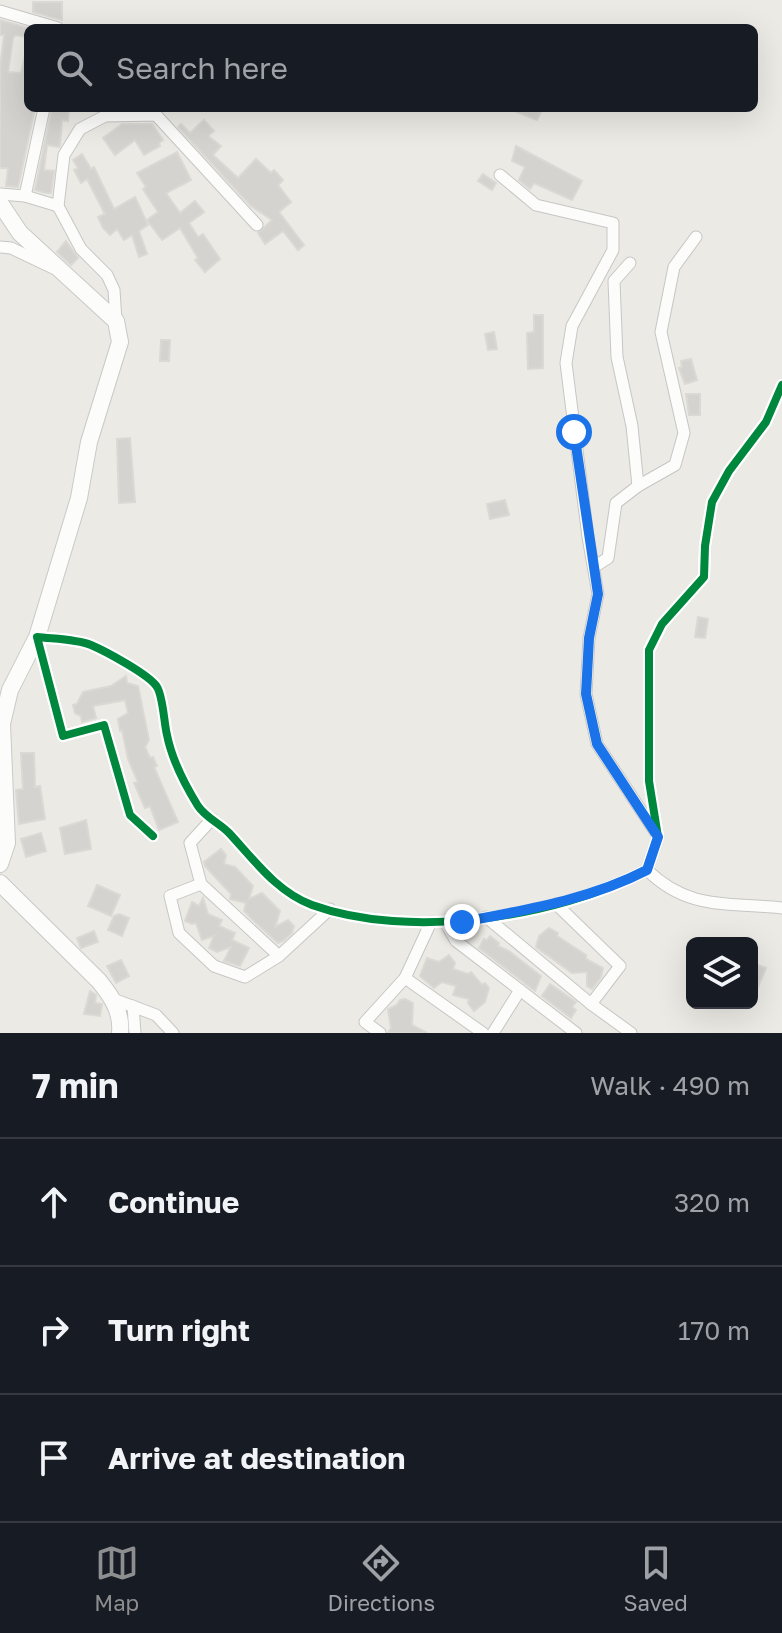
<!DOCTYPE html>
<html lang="en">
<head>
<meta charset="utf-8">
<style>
  :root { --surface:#171b24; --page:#20242c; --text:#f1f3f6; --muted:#9ea1a6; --line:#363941; --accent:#8d8e90 }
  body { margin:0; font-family:"Golos Text",sans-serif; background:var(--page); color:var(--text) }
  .controls { position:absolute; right:24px; bottom:24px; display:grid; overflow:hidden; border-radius:12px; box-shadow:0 8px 32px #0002 }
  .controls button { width:72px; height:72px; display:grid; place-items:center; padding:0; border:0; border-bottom:2px solid var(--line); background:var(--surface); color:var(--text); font:40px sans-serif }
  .stop { position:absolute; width:24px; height:24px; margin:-18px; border:6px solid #1a73e8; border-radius:50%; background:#fff }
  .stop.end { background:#1a73e8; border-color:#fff; box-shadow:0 2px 8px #0008 }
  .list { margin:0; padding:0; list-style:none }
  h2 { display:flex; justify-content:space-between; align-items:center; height:104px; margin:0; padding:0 32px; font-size:34px }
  h2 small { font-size:26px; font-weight:400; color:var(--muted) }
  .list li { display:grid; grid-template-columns:52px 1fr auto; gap:24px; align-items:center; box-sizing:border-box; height:128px; padding:0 32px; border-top:2px solid var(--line) }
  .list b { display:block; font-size:30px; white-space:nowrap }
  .list em { font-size:26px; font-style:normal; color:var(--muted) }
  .icon { flex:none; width:44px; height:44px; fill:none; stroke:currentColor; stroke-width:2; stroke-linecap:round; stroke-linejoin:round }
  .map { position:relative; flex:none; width:782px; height:1033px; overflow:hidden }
  .search { position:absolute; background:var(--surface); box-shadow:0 8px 32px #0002; left:24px; right:24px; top:24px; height:88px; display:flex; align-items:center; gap:20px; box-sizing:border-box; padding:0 28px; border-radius:12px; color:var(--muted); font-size:30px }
  .sheet { height:488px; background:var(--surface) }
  nav { display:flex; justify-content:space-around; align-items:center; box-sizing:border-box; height:112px; border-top:2px solid var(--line); background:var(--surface); font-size:22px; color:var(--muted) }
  nav a { display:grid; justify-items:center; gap:4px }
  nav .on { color:var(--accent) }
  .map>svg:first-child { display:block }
</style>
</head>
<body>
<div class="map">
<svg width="782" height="1033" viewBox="0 0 782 1033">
  <rect width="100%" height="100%" fill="#ebeae4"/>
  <g fill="#d4d3cf" stroke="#dad9d4" stroke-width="2">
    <path d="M33,2H62V20L33,12Z"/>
    <path d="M0,20L28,28L27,37L15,35L13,38L8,72L21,73L25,56H28V108H35L18,187L6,186L8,168H0V67L4,35H0Z"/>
    <path d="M52,108H69L68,121L62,120L60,145L59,147L47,145L44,170L54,171L51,193H46L35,190Z"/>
    <path d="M507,108H537L542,110L537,120Z"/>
    <path d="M204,120L214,131L208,136L221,146L213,155L238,178L256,159L271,173L274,170L283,180L278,185L291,202L279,212L304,245L298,250L283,231L265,244L258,233L272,220L251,206L178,127L181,124L190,133Z"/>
    <path d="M122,124H152L163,140L159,143L160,146L144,155L135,140L115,155L103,138Z"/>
    <path d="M516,146L582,181L572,200L534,183L530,189L519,180L525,167L512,161Z"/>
    <path d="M177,152L191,180L166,193L180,213L195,201L204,212L189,223L198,237L203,234L220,259L205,272L195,260L198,258L180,228L162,240L147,220L158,212L143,189L146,187L137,173Z"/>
    <path d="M82,154L91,169L94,167L114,209L135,197L148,225L139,231L147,254L139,257L132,235L124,240L117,229L110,235L103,228L98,217L105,214L87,179L81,183L74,170L78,168L73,160Z"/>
    <path d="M483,174L496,183L492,190L478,181Z"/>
    <path d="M66,241L78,258L71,265L57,252Z"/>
    <path d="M534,315H543V368L528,369L527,333L534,332Z"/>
    <path d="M494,332L497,349L488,350L485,334Z"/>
    <path d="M161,340H170L169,361H160Z"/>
    <path d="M691,359L697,380L685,384L679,368L682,367L681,361Z"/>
    <path d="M686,394H700V415H689Z"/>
    <path d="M130,438L135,502L119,503L117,439Z"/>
    <path d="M505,500L509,515L490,519L487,504Z"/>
    <path d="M698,617L708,619L705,638L695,637Z"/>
    <path d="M126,676L127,683L138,686L149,740L145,747L150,758L153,757L157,766L154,767L178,822L159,830L150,806L145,808L134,783L138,782L128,759L122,730L120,731L118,719L128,713L125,700L93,706L96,718L82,722L81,716L75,713L73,705L77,704L83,692L111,686Z"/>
    <path d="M21,753H34L35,787L40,786L45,819L19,824L16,790L23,789Z"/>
    <path d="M86,820L91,849L65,854L60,828Z"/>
    <path d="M41,833L46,851L26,857L21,839Z"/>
    <path d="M221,849L226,855L224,864L235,867L253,886L249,899L262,893L280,911L275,927L288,920L294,926L292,933L283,941L278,943L256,923L244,911L246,903L230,899L231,894L205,866L204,862Z"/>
    <path d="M97,885L120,895L111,916L88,906Z"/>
    <path d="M203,898L208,914L222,920L219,926L235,933L232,940L249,948L240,966L224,961L231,947L217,952L209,948L214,936L202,940L196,923L192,924L185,921L192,902L199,906Z"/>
    <path d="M119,914L129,918L122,936L108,930L114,916Z"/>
    <path d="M549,928L558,933L557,936L586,955V959L603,968L601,977L592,989L587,986V972L572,973L536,947L539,936Z"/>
    <path d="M94,931L98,942L81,948L77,938Z"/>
    <path d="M490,936L499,943L498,946L509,951L541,976L535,991L479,948L484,939L487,940Z"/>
    <path d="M449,955L455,963L453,969L468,974L471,972L482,985L485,983L489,988L485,1002L474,1011L468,1003L469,999L453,995L456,986L442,982L434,988L420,976L427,958L439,962Z"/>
    <path d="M121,960L129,976L116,983L107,966Z"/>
    <path d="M752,963L766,968L753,999H752Z"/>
    <path d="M550,984L576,1002L572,1007L576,1010L571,1018L542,996Z"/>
    <path d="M90,991L96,995L95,1003L102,1004L100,1016L84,1014Z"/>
    <path d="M405,999L413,1003L412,1025L427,1033H388L391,1028L388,1009L397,1005L400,1000Z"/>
  </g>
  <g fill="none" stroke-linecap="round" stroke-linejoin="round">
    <defs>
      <g id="street">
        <path d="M0,11L58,28"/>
        <path d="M500,175L536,205L613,223V250L572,326L566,363L588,537L598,594L589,638L586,694L597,744L656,833"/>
        <path d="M0,194L25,196L58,206"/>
        <path d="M25,196L44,108"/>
        <path d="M0,247L11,248L53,268"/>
        <path d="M630,263L614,281L617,357L632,426L638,486"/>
        <path d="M116,321L114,290L107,275L81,249L58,206L64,155L80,129L105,116L156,115L257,225"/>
        <path d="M594,567L608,558L616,503L638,486L675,465L684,433L661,332L674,267L696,237"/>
        <path d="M212,819L190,843L201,884L279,956L330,909"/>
        <path d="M153,836L130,815L104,725L63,736L37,637C54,639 76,639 91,645C105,651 150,675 157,687C163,696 164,723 167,735C172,760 185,785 198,806C206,818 221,824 230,834C254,860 277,892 312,905C409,940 556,918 647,870L658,837L649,781V650L662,624L704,577L705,546L712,502L729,471L766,422L782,385"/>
        <path d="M647,870C689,911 728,902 782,908"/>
        <path d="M201,884L170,896L179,933L214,966L245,977L279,956"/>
        <path d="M486,917L591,1004L620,966L556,904"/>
        <path d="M431,922L405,978L483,1033"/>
        <path d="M445,922L456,941L576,1033"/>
        <path d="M113,999L156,1015L173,1033"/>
        <path d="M591,1004L631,1033"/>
        <path d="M133,1006L135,1033"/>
        <path d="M380,1033L365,1022L405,978"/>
        <path d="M493,1033L520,990"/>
      </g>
      <g id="secondary">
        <path d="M0,203L20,233L116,321L120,342L89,442L79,498L37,637L10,690L2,724L7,843L0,864"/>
        <path d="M0,883L99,981C112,997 122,1012 120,1033"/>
      </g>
    </defs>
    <use href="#street" stroke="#c7c6c6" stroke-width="13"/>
    <use href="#secondary" stroke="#c9c9c9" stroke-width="18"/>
    <use href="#street" stroke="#fcfcfb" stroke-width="11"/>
    <use href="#secondary" stroke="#fcfcfb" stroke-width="16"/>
    <defs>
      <path id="cycleway" d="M153,836L130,815L104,725L63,736L37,637C54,639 76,639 91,645C105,651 150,675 157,687C163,696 164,723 167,735C172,760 185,785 198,806C206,818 221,824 230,834C254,860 277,892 312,905C409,940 556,918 647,870L658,837L649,781V650L662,624L704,577L705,546L712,502L729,471L766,422L782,385"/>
    </defs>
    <use href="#cycleway" stroke="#fff" stroke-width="13"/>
    <use href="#cycleway" stroke="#00873e" stroke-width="8"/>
  </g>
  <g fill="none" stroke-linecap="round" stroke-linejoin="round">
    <path stroke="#1a73e8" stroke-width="10" d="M462,922C525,910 589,900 647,870L658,837L597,744L586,694L589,638L598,594L574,432"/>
  </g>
</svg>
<div class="controls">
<button><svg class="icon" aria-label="layers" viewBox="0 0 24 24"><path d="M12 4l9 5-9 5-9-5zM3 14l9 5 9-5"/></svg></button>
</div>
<div class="stop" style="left:574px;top:432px"></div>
<div class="stop end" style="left:462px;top:922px"></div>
<div class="search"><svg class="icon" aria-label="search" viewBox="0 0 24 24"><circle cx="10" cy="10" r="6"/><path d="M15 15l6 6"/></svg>Search here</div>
</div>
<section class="sheet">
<h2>7 min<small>Walk · 490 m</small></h2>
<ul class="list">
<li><svg class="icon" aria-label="ahead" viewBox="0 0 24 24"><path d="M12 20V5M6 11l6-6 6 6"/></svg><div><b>Continue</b></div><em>320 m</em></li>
<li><svg class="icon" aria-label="right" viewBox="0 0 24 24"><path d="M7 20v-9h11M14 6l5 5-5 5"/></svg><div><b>Turn right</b></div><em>170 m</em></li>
<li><svg class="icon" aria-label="arrive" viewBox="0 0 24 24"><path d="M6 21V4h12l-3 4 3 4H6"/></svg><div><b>Arrive at destination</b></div></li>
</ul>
</section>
<nav>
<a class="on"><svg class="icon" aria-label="map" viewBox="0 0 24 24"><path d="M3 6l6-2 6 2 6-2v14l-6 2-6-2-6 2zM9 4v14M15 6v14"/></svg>Map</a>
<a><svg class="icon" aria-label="directions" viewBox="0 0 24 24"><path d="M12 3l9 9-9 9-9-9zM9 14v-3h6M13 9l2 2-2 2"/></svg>Directions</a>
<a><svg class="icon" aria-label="saved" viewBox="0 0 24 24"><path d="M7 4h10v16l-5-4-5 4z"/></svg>Saved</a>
</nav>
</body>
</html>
